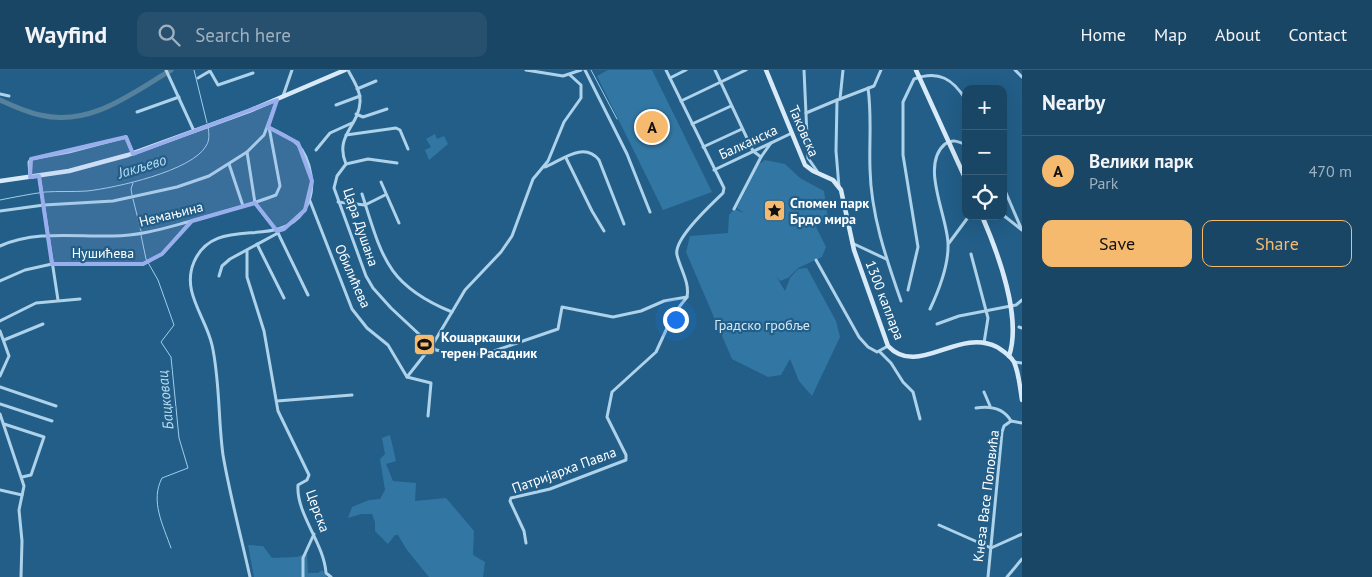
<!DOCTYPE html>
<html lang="en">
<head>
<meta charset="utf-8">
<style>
  :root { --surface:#1a4666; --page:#27506f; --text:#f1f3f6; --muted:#9fb1bf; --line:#385e7a; --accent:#f6ba6e }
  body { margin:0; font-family:"PT Sans",sans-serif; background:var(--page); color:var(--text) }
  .controls { position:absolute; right:15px; top:15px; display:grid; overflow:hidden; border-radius:10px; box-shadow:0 5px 20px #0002 }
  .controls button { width:45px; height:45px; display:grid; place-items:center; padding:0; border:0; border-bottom:1px solid var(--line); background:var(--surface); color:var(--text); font:25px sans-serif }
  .you { position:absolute; left:675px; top:249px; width:18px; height:18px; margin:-12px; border:4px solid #fff; border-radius:50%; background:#1a73e8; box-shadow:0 0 0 8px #1a73e833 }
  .badge { display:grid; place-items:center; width:32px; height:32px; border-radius:50%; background:var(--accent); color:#111; font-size:16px; font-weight:700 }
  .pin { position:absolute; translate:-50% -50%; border:2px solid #fff; box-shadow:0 1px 5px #0006 }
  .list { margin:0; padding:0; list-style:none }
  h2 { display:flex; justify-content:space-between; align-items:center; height:65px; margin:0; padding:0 20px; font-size:21px }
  h2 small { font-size:16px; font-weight:400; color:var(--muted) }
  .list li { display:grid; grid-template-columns:32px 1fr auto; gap:15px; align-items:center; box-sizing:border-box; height:70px; padding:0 20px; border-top:1px solid var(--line) }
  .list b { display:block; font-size:19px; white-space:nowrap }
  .list p { margin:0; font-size:16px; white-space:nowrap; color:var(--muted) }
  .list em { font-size:16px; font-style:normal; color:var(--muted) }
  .actions { display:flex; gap:10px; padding:15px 20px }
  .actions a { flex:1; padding:11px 0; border:1px solid var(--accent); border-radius:10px; text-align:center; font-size:18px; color:var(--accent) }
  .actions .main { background:var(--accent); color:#111 }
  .icon { flex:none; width:28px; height:28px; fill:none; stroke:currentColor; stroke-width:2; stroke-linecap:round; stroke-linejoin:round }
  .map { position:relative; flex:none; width:1022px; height:507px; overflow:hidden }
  header { display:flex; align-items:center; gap:30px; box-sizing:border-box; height:70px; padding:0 25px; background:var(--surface); border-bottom:1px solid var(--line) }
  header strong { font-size:24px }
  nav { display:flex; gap:28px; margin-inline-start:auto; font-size:18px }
  .search { width:350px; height:45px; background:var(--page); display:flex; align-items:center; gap:12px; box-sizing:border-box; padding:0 18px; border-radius:10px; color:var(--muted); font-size:19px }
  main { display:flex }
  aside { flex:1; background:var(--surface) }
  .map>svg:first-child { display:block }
</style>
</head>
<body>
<header>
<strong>Wayfind</strong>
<div class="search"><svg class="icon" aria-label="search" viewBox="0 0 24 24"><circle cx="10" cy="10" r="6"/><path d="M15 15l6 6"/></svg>Search here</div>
<nav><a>Home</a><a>Map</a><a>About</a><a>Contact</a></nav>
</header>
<main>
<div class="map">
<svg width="1022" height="507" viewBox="0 0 1022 507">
  <rect width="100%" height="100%" fill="#225e88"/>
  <g fill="#3277a3">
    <path d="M608,0H652L712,122L663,140L597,6Z"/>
    <path d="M435,64L437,69L444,66L448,74L429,90L425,80L431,77L426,69Z"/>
    <path d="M765,90L785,94L800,108L824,121L828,148L816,157L826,177L822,187L798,198L788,208L780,211L776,206L785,221L790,208L798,199L807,198L836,251L840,267L812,326L799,311L790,289L781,305L768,307L732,289L686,182L690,166L728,163L729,145L734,139L744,143L737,138L759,94Z"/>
    <path d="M390,365L396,391L386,394L393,411L416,413L415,431L446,428L474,461L473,485L485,492L483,507H429L407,480L398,465H395L388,474L375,461V452L372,444H361L348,448L352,437L369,430L380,429L385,420L380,389L385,384L382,368Z"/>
    <path d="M248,475L263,476L272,488L297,487L307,483L308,503H318L322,500L327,507H254Z"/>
  </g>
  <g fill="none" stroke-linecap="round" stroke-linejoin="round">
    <g stroke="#a0ceeb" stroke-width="1">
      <path d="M194,0L207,53"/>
      <path d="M591,0L617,49"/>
      <path d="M132,125L131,119L133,113"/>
      <path d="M133,129L141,161"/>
      <path d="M0,130C15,127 30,124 45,122C59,121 73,122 87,121C115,118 192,101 206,76C210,70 209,63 208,57"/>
      <path d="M141,165L146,189L158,210L174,255L161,272L171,287L179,368L188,398L162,408C150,431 163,455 171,478"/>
    </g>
    <path stroke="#56819d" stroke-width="5" d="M0,30C13,36 26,42 40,45C90,57 131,24 171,0"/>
    <g stroke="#add2ea" stroke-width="3">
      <path d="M166,0L194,61"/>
      <path d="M348,0C353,10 361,21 360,32C359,56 334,66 346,94L337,106L334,118L366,206L373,218L391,238L436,280L464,286L491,282L558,259L562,237L613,247L641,241L664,231L687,227"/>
      <path d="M526,0L563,6L581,0"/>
      <path d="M585,0L627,84L650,142"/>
      <path d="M715,0L753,81L761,87"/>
      <path d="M804,0L808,88L817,101"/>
      <path d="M1015,0L1022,7"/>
      <path d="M198,8L210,1L218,15L253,3"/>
      <path d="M670,8L686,0"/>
      <path d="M868,18C872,46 869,72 870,99C871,145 886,188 901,231"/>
      <path d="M357,19L376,11"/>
      <path d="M0,24L9,26"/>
      <path d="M283,26L292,0"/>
      <path d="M840,29L874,16L881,0"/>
      <path d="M681,31L746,0"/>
      <path d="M336,35L360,26"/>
      <path d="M137,42L179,27"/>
      <path d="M806,43L837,30"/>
      <path d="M356,44L363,47L387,39"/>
      <path d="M692,54L731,36"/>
      <path d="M346,65L396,58L400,60L408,79"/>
      <path d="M703,77L742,59"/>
      <path d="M316,80L330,63L352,53"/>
      <path d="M566,88L592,141L604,161"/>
      <path d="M229,94L243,136"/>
      <path d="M346,94L368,89L397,93"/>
      <path d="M545,97C562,90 584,71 599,90L624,154"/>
      <path d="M714,100L792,63"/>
      <path d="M39,106L58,230"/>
      <path d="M30,107L29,92L31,89L69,82L126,67L133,83"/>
      <path d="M381,112L399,153"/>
      <path d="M1003,116L1021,158"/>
      <path d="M839,117L836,81L837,30L840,29L843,0"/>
      <path d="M362,124C382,186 386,215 452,242"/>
      <path d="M310,131L352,239L367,258L388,275L407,307L431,313L428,346"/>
      <path d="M338,132L365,135L385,125"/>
      <path d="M734,139L761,87L771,73"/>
      <path d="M0,141L44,135L113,131L177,117L209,106L247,82L264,65L277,30"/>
      <path d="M1003,145L1022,160"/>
      <path d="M278,163L308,225"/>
      <path d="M852,173L886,189"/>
      <path d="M949,173L969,146"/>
      <path d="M257,174L284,228"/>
      <path d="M0,176C37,160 75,167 113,166C142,166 168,157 195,150C223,142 250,135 276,125L280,116L269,57"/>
      <path d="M247,181V207L264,261L278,341L309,405L307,410L298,415C296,444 324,473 326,503L331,507"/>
      <path d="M971,184L988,248L984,273"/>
      <path d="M816,190L859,267L868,277L877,282L888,276"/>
      <path d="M219,206L222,196L230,189L278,163L255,133L247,82"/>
      <path d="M0,211L25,200L52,194H143L162,184L191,151"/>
      <path d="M908,220L918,177L903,85V32L914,9C939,0 953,9 966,30"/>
      <path d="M930,239C939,220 949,195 948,173C947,145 920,95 945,74C952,69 958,71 966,75"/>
      <path d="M0,251L36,233L80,229"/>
      <path d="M937,254L959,246L1016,235L1022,230"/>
      <path d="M1019,257L1022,258"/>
      <path d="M0,261L9,286L0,306"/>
      <path d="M4,270L43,254"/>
      <path d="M880,282L891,293L903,312L913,322L920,349"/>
      <path d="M1014,292L1022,293"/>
      <path d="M407,307L433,274L465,220L501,182L512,166L533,109L548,91L564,52L581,28V15L570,5"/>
      <path d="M0,317L56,336"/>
      <path d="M984,322L990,336"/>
      <path d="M277,331L352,325"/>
      <path d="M0,334L52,351"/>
      <path d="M976,338C989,336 1003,337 1011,351"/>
      <path d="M0,344L24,416L19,440L22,471L21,507"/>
      <path d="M1011,351L1022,353"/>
      <path d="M4,354L44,367L31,405L22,407"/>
      <path d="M0,420L22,425"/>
      <path d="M939,455L991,478L1022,464"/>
      <path d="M526,473L524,461L510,431L511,428L550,419L626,390V385L607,347L612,322L656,282L673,245L687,227C690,213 680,198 677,185C673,169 712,134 723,123L724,118L666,0"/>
      <path d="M250,507C241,466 230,426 223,385C218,349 220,310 212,275C206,247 181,222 194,192C215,143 277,181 304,141C311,130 313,117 311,105C306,75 293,68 268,57"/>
      <path d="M303,507V488L314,464"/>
      <path d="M988,507L1002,362L1004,356L1011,351"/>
      <path d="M1007,507L1022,489"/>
    </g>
    <g stroke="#d8eaf8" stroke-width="4.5">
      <path d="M766,0L805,95L813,101L833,110L841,120L854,180L888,276C918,308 958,257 997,277C1003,281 1010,285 1014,292C1019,303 1020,318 1022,330"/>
      <path d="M916,0L966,110"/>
      <path d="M0,111L69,101L128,85L249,41L345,0"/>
      <path d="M982,146C998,183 1022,248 1009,286"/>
    </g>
  </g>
  <path fill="#99afed" fill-opacity="0.2" stroke="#99afed" stroke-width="4" stroke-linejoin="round" d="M277,30L268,57L298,73L312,111L305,140L284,159L277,161L255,133L192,151L162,184L143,194H52L39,106L30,107L31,89L126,67L133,84Z"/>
  <defs>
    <symbol id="sight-square" viewBox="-11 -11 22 22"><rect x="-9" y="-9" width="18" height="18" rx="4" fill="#f6ba6e" stroke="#225e88"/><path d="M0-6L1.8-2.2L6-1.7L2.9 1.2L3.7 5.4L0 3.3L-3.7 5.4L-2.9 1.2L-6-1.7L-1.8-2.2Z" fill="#111"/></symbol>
    <symbol id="stadium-square" viewBox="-11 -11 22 22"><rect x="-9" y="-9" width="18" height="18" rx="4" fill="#f6ba6e" stroke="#225e88"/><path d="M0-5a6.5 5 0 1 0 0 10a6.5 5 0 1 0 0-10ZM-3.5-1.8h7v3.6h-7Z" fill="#111"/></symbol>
  </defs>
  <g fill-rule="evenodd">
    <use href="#sight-square" x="762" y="128" width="25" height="25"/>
    <use href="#stadium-square" x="412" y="262" width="25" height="25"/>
  </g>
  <g text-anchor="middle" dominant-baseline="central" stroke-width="4.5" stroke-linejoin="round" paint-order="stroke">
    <g font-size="14" fill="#fff" stroke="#225e88">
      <text transform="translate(804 61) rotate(66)">Таковска</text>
      <text transform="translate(748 72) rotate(-25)">Балканска</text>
      <text transform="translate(171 144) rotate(-14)">Немањина</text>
      <text transform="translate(361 157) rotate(71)">Цара Душана</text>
      <text x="103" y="183">Нушићева</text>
      <text transform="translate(353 206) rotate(66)">Обилићева</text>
      <text transform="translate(885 230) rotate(69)">1300 каплара</text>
      <text transform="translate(564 400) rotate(-20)">Патријарха Павла</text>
      <text transform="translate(986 426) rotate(-83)">Кнеза Васе Поповића</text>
      <text transform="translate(318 441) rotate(70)">Церска</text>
    </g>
    <g font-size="14" font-weight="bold" fill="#fff" stroke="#225e88" text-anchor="start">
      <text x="790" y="133">Спомен парк<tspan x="790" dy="16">Брдо мира</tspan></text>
      <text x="441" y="267">Кошаркашки<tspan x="441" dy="16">терен Расадник</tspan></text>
    </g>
    <g font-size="14" fill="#d1e8f7" stroke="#225e88">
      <text x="762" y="255">Градско гробље</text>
    </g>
    <g font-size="15" font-style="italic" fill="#b8dbf1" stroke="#225e88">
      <text transform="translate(142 96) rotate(-17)">Јакљево</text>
      <text transform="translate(165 330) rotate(-96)">Бацковац</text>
    </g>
  </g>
</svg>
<div class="controls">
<button>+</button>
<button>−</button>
<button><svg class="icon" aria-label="locate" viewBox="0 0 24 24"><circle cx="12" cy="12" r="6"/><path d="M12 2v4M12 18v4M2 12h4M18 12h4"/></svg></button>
</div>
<div class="you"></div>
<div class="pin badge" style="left:652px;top:57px">A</div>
</div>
<aside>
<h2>Nearby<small></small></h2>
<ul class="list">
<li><span class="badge">A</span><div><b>Велики парк</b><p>Park</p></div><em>470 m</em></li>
</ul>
<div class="actions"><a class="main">Save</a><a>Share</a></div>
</aside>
</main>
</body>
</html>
